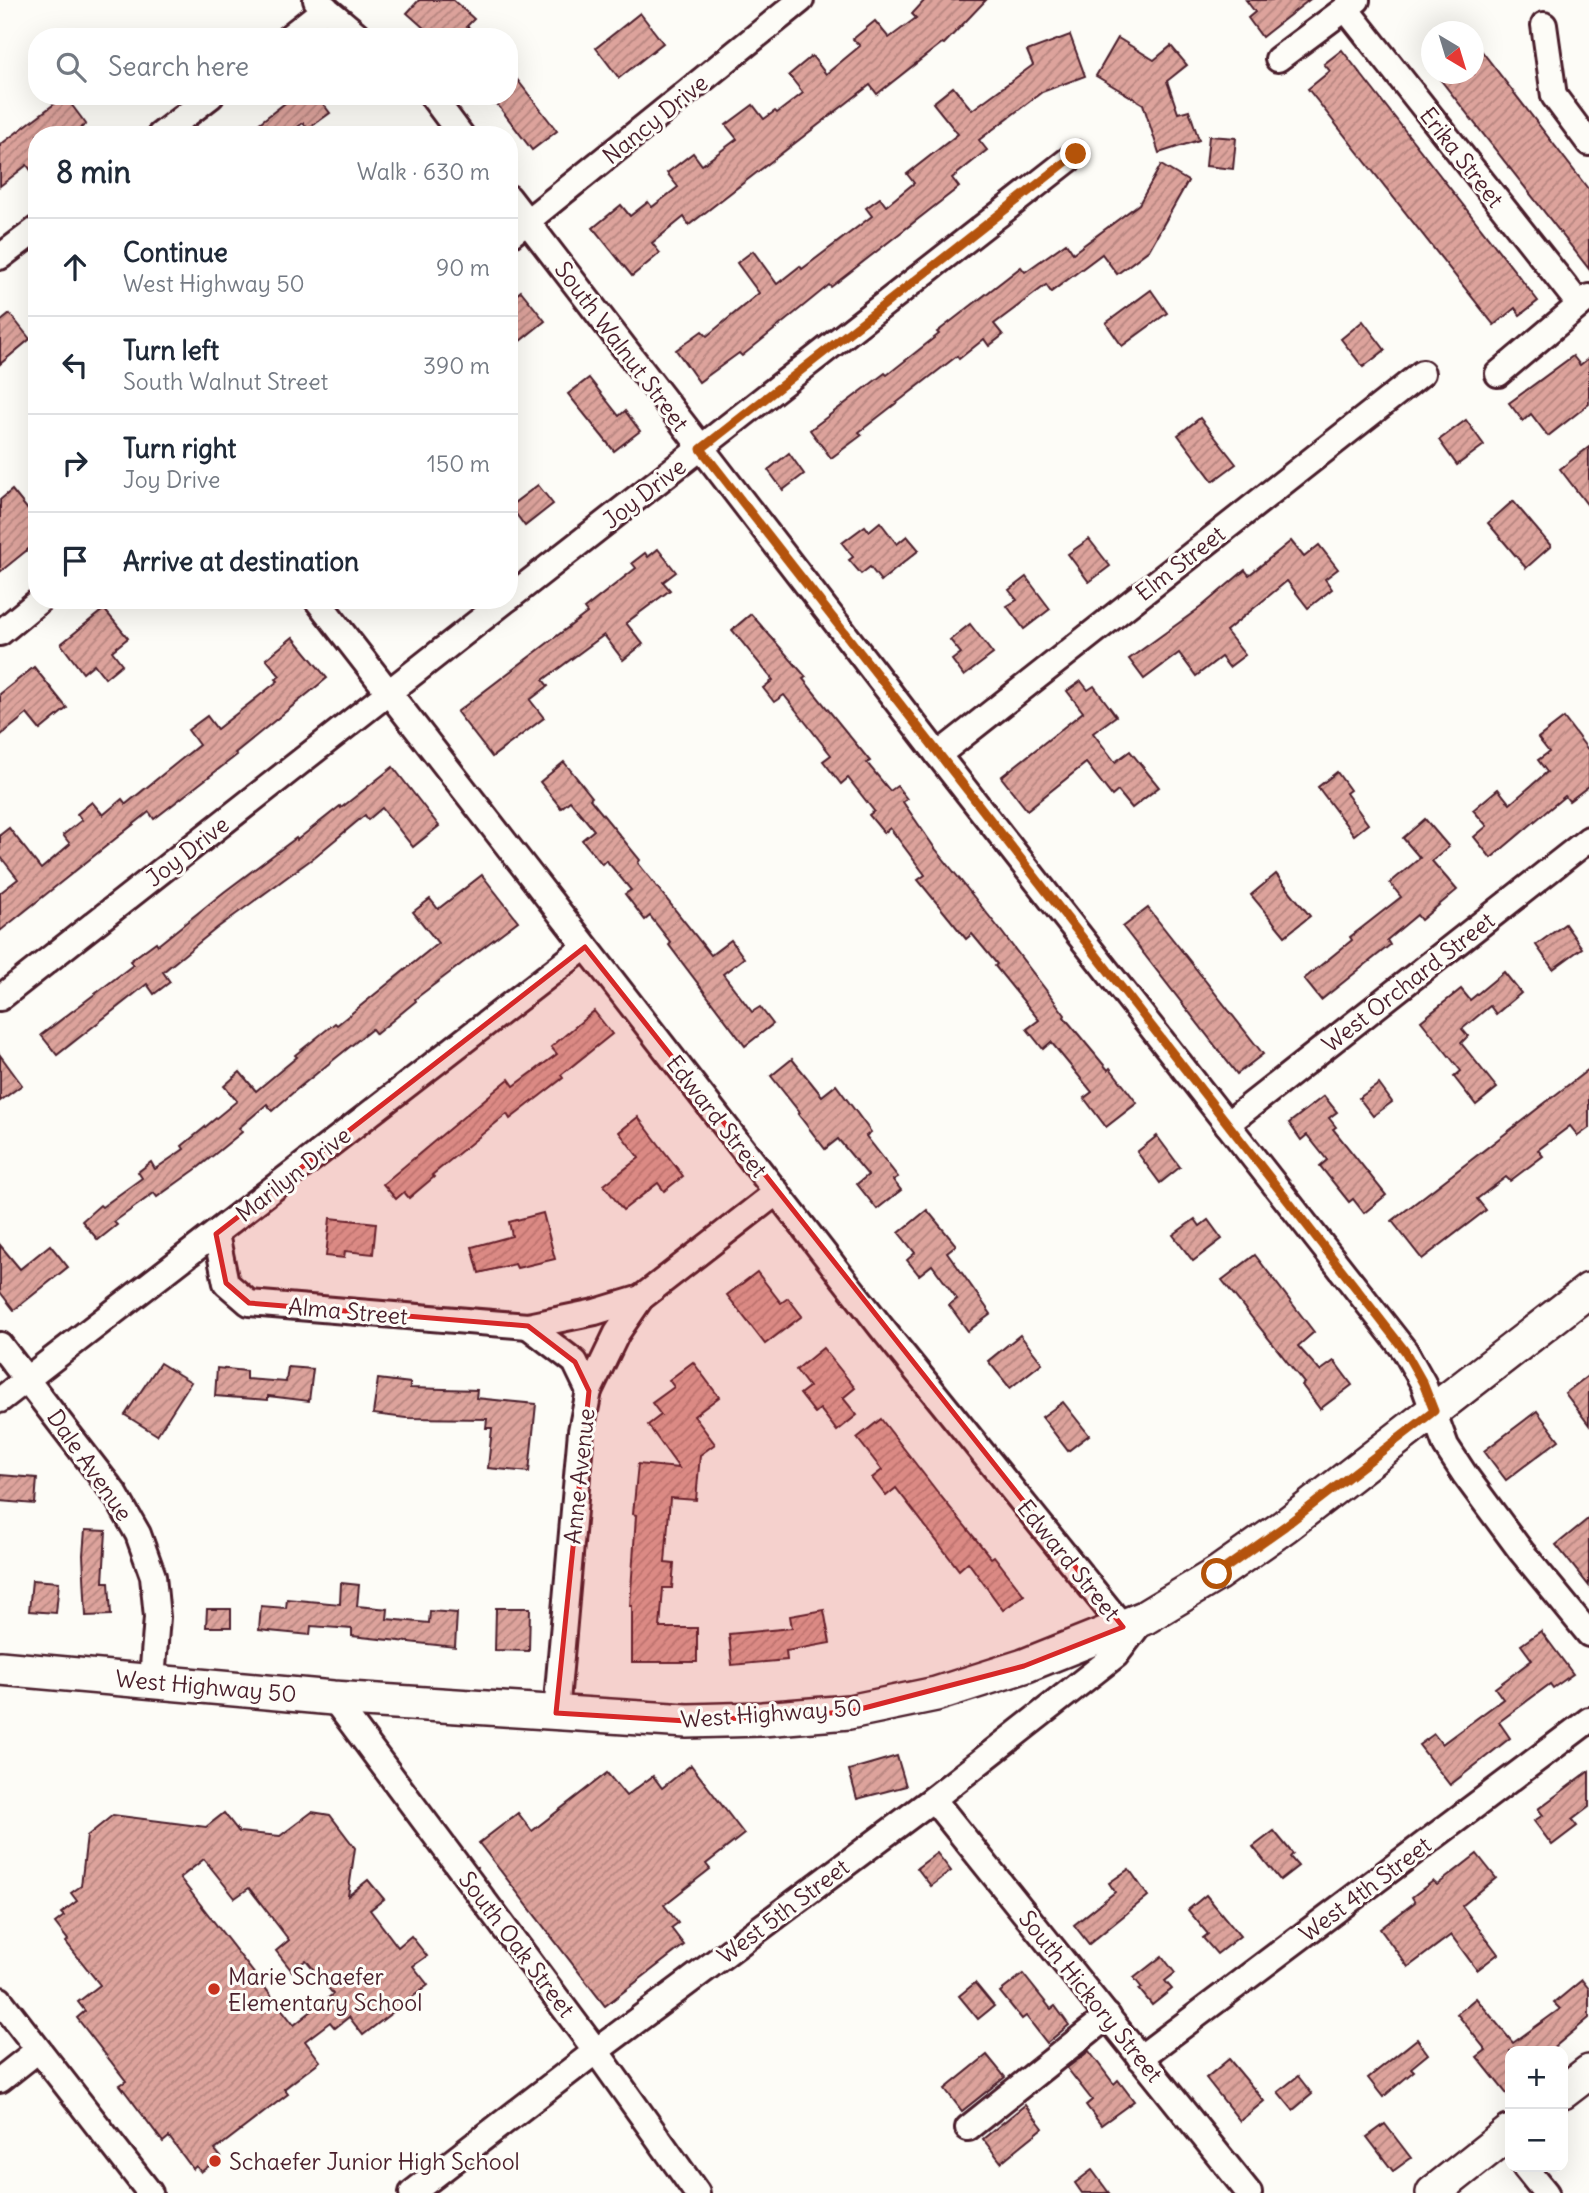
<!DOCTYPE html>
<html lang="en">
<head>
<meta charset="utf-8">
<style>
  :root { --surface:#fff; --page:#f6f6f7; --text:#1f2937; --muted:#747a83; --line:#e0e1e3 }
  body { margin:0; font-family:Delius,sans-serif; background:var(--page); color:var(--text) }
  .controls { position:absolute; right:21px; bottom:21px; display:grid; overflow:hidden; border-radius:14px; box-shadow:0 7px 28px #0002 }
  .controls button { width:63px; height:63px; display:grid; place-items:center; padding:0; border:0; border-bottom:2px solid var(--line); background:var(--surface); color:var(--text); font:35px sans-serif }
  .compass { position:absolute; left:1421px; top:21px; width:63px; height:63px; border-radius:50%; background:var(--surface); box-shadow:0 7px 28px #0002; rotate:142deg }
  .stop { position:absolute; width:21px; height:21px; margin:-16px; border:5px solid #b45309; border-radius:50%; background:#fff }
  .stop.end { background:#b45309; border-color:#fff; box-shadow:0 2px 7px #0008 }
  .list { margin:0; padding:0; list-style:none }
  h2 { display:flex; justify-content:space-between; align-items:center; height:91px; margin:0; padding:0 28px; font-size:30px }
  h2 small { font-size:23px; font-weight:400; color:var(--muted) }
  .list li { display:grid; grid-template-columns:46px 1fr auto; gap:21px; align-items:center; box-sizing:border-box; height:98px; padding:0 28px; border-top:2px solid var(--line) }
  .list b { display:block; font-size:26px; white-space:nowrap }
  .list p { margin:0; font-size:23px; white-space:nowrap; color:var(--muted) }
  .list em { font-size:23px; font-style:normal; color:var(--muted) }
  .icon { flex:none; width:38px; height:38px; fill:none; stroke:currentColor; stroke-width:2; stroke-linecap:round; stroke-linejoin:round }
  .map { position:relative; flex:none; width:1589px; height:2193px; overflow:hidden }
  .search { position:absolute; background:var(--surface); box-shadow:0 7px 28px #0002; left:28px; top:28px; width:490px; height:77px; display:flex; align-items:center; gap:18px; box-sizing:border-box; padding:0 24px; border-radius:28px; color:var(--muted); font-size:26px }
  .panel { position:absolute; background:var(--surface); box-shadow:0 7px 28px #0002; left:28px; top:126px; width:490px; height:483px; border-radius:28px }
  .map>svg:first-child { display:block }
</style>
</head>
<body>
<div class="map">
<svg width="1589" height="2193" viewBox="0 0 1589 2193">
  <defs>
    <pattern id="building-hatch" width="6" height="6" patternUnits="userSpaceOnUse" patternTransform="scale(1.75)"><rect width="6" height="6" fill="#dda39c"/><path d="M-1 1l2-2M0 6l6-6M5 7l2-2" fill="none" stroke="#b5847f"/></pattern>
  </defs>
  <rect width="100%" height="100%" fill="#fdfcf7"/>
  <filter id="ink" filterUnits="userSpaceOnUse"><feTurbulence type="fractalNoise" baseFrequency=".0143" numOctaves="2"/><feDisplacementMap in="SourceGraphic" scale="14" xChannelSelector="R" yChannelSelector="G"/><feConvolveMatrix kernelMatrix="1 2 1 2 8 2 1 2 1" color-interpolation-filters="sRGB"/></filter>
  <g filter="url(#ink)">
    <g fill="url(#building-hatch)" stroke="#4a1f2b" stroke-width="2" fill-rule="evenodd">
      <path d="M419,0H453L474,19L467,26L480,37H434L407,13Z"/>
      <path d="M925,0H986L944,44L942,43L877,94L870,85L689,225L684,217L652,243L660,253L632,276L593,228L621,205L630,216L648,202L652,207L678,187L667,173L693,153L702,165L737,139L726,125L753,105L764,119L775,111L777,113L803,93L789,75L812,56L826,74L860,46L853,39L875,21L889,38L916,18L912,14Z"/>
      <path d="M1246,0H1309L1262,37L1248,18L1255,12Z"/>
      <path d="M640,13L663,43L619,78L596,48Z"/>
      <path d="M1070,35L1085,76L1042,92L979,140L987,150L952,178L959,187L831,287L829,285L742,356L739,353L699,382L676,350L702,331L707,336L759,293L737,263L753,251L777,284L800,266L802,269L872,216L866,208L880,198L886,206L914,183L907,174L958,134L933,103L953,87L972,110L1033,65L1027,51Z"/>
      <path d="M1118,38L1154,60L1171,46L1187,65L1167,81L1178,113L1189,110L1199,140L1159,153L1143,104L1096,76Z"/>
      <path d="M1474,41L1589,190V269L1436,74H1474Z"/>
      <path d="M1342,50L1538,301L1520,315L1515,308L1494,325L1308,89L1330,71L1324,64Z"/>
      <path d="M509,69L557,131L532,150L491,96H509Z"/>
      <path d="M65,96L86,124L72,135H37V179L27,165L0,186V145Z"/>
      <path d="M294,96H317L330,113L308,129L303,123L287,135H244Z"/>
      <path d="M1209,136L1236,138L1233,169L1206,166Z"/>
      <path d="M1161,165L1188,181L1149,250L1117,274L1102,254L1051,292L1046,285L994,324L1003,335L989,346L984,339L959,359L957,356L859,432L862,435L831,458L810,430L885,373L887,375L939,334L937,332L1021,267L1025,272L1066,243L1073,253L1139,204Z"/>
      <path d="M1151,290L1167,313L1122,346L1106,323Z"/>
      <path d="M521,291L545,321L509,350V301Z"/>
      <path d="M10,314L30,339L0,364V322Z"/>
      <path d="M1363,321L1385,350L1363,367L1341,339Z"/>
      <path d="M1573,356L1580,365L1589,358V404L1548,436L1531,414L1523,421L1509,403Z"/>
      <path d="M589,378L619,416L625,411L640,431L614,451L568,394Z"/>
      <path d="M1200,418L1236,464L1213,481L1178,435Z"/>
      <path d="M1466,420L1484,445L1457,465L1439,440Z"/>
      <path d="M1589,447V507L1560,469Z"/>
      <path d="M789,453L804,474L783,490L768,470Z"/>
      <path d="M538,485L553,504L525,526L510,506Z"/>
      <path d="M12,490L37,521V542L0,572V500Z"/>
      <path d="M1513,501L1551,546L1526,568L1488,523Z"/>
      <path d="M880,522L897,544L907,536L919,550L881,581L870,567L861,574L849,560L853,557L842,543L865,526L869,531Z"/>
      <path d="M1089,539L1110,566L1089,582L1068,554Z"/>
      <path d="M1291,541L1304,557L1319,545L1338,569L1325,579L1332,589L1308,608L1287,581L1226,631L1245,655L1229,667L1221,657L1196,676L1179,653L1144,679L1129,659L1201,607L1245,570L1249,575Z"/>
      <path d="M658,549L676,572L663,582L670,590L626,623L643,644L623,660L604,635L543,680L548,686L530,700L544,718L492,757L457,712L587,613L584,609L636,568L632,563L645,553L648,557Z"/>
      <path d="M1026,577L1050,609L1024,629L1007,606L1017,600L1009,590Z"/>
      <path d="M104,609L128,638L112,651L122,664L105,678L94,664L83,673L61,644Z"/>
      <path d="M751,614L806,677L803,679L870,761L867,763L890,791L897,786L907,799L903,802L934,847L1001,931L1065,1015L1064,1017L1108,1070L1110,1068L1137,1103L1106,1127L1084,1098L1092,1092L1051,1042L1043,1049L1027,1029L1039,1020L995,966L997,964L972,934L966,939L918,880L925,875L890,828L884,833L869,815L874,811L848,778L841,784L823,761L831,755L784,695L774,702L763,688L773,680L732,630Z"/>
      <path d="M970,624L993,654L964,676L952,660L961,653L950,640Z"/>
      <path d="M293,637L327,678L235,753L237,755L154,819L149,812L0,931V893L18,879L0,856V835L9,828L41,869L70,844L63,835L82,820L77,814L92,802L103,815L122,799L126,804L199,745L188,730L207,716L217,729L278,681L276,679L280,676L266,659Z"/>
      <path d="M34,667L67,708L40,730L27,714L0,736V694Z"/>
      <path d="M1081,681L1088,690L1094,686L1116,716L1093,733L1115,762L1130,751L1159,787L1132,808L1118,791L1112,796L1086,763L1027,810L1001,777L1083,712L1067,691Z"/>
      <path d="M1564,718L1589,751V786L1569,801L1565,796L1491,858L1474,837L1487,826L1473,810L1498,789L1510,804L1547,772L1538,760L1549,752L1538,738Z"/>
      <path d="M564,762L592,797L590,799L640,860L638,863L711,955L731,940L744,958L723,974L752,1012L760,1007L773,1024L745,1046L669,945L671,943L650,916L645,920L625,894L631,890L606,860L602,864L582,840L594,830L570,801L561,808L540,782Z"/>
      <path d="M393,767L439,826L413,847L382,808L368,820L365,815L312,859L217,928L163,972L170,982L154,994L147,984L57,1055L41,1035L133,965L130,961L156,942L158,945L224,892L296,838L297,840L340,806L341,808Z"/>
      <path d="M1337,772L1350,790L1346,793L1368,824L1354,835L1318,787Z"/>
      <path d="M1425,819L1449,847L1432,861L1457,890L1421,920L1417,915L1387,940L1390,945L1321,1000L1304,979L1352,940L1350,937L1401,897L1390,883L1420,858L1403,838Z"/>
      <path d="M1276,874L1310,916L1285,936L1251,895Z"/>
      <path d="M482,875L518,921L415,999L416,1001L376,1034L372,1029L296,1090L272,1111L267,1104L239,1128L242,1132L199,1167L157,1197L154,1193L114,1222L117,1225L98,1240L82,1221L100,1205L102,1207L142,1178L138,1172L151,1162L155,1169L184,1149L182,1146L237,1101L224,1086L240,1072L256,1091L297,1057L295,1055L335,1023L337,1025L438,943L413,912L430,899L438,909Z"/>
      <path d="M1148,908L1263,1054L1237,1074L1123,927Z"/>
      <path d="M1565,924L1582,948L1553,969L1536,945Z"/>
      <path d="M1504,972L1521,993L1496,1014L1490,1006L1462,1029L1468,1036L1461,1043L1497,1088L1476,1105L1454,1077L1461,1071L1421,1021L1461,989L1470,1000Z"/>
      <path d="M594,1011L612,1034L561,1075L563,1078L510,1119L507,1114L432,1175L434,1177L409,1198L404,1192L396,1199L383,1184L509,1079L514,1086L557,1054L551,1047Z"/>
      <path d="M0,1055L22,1085L0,1101Z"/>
      <path d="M792,1059L822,1096L836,1085L871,1132L866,1136L898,1177L893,1180L901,1190L877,1209L857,1184L868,1175L838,1139L825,1149L798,1114L800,1113L771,1076Z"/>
      <path d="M1589,1069V1128L1578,1136L1570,1126L1538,1150L1543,1156L1510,1181L1506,1177L1477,1199L1486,1210L1422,1259L1392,1221Z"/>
      <path d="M1379,1084L1392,1102L1373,1116L1359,1098Z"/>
      <path d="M1324,1096L1337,1112L1329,1118L1336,1127L1333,1129L1386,1195L1364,1213L1353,1199L1349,1202L1320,1166L1327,1160L1307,1135L1301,1140L1289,1123Z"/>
      <path d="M638,1117L683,1176L664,1191L658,1183L623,1210L604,1185L639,1158L619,1132Z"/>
      <path d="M1157,1136L1180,1167L1160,1183L1137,1152Z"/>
      <path d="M927,1210L956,1245L947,1252L991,1314L968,1331L949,1305L957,1299L932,1265L919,1275L907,1260L915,1253L899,1233Z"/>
      <path d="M543,1213L555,1259L517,1268L515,1264L479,1273L472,1247L512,1236L509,1222Z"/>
      <path d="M330,1218L376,1223L373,1254L345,1251L344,1258L326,1256Z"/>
      <path d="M1195,1219L1200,1226L1208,1220L1222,1239L1193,1261L1173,1235Z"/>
      <path d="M0,1245L20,1269L50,1245L68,1267L14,1310L0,1292Z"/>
      <path d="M1255,1255L1314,1332L1298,1346L1320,1371L1334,1361L1352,1385L1320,1409L1302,1385L1304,1383L1222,1280Z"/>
      <path d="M757,1272L781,1303L788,1298L802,1316L765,1344L727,1295Z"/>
      <path d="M1020,1335L1042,1363L1010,1388L988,1361Z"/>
      <path d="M823,1348L855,1388L843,1398L857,1415L837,1431L820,1409L815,1413L800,1394L809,1387L796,1370Z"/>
      <path d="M693,1362L719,1397L694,1416L715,1444L700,1455L696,1500L670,1498L665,1563L674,1564L672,1588H663L660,1628H697V1662H632V1606H630L636,1515L633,1514L638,1464L679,1468L648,1425L661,1415L652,1403L674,1387L669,1380Z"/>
      <path d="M160,1363L191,1382L157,1435L125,1415Z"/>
      <path d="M288,1367L313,1369L309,1401L268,1396V1400L215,1396L217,1368L246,1371V1379L286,1382Z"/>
      <path d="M1589,1375V1425L1565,1393Z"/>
      <path d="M378,1379L410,1383V1388L477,1390L476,1398L536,1404L529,1472L488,1468L492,1428H486L487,1419L406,1418L373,1414Z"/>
      <path d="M1063,1402L1089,1435L1068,1451L1042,1417Z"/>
      <path d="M1537,1411L1559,1440L1506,1480L1484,1451Z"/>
      <path d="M881,1419L939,1494L991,1558L994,1556L1024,1595L1003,1610L968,1562L959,1570L896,1488L886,1496L872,1478L882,1470L857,1438Z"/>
      <path d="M0,1475L37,1478L35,1504L0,1501Z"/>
      <path d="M1589,1518V1586L1556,1545Z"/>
      <path d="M85,1530L106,1531L103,1582H109L111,1615L86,1616L83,1555Z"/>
      <path d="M32,1580L59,1582L56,1613L29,1611Z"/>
      <path d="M341,1583L359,1585L357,1606L388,1609L387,1619L429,1623L430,1611L457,1613L455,1647L352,1636V1629L311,1626L310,1635L259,1630L261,1606L286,1608L287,1599L340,1604Z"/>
      <path d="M496,1608H530L529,1651L495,1650Z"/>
      <path d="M207,1609H231V1627H206Z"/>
      <path d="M824,1610L830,1643L786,1651L787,1660L732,1665L729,1634L792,1628L790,1616Z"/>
      <path d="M1541,1631L1573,1674L1553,1688L1550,1684L1499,1722L1510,1738L1450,1785L1419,1745L1434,1734L1442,1744L1503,1699L1495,1688L1532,1660L1521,1645Z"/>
      <path d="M897,1756L906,1786L857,1799L849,1770Z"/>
      <path d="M691,1765L744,1834L706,1864L710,1869L664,1905L678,1923L671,1928L684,1945L605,2006L479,1843L518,1813L532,1831L607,1773L626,1796L653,1776L662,1788Z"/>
      <path d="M1589,1771V1807L1572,1820L1577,1826L1552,1845L1534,1821L1543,1815L1538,1809Z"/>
      <path d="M312,1812L330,1815L355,1848L348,1896L368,1880L384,1899L370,1910L398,1947L411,1936L427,1956L413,1966L428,1985L363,2035L349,2017L335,2028L330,2022L305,2041L320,2061L284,2089L288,2094L215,2150L221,2157L201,2172L196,2166L193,2169L169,2137L163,2142L120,2085L126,2081L77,2018L85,2011L78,2002L100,1985L66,1942L68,1940L55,1923L64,1916L61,1913L77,1901L71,1893L81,1886L87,1836L113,1815L206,1827L224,1813L239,1832L280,1836ZM204,1859L235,1898L249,1888L289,1940L276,1951L292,1971L306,1960L333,1994L294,2025L180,1878Z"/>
      <path d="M1274,1831L1293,1854L1290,1857L1298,1866L1280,1880L1253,1847Z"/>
      <path d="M937,1853L951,1871L931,1886L917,1868Z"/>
      <path d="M1477,1854L1496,1878L1462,1906L1498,1954L1477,1970L1451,1935L1408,1967L1380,1929L1415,1902L1412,1897L1433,1881L1437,1885Z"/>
      <path d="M1129,1869L1148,1896L1089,1944L1074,1925L1115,1892L1109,1883Z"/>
      <path d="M1206,1895L1240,1936L1217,1954L1203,1938L1208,1934L1188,1910Z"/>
      <path d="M1162,1956L1175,1973L1165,1981L1172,1989L1152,2005L1139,1989L1142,1988L1134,1978Z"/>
      <path d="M1023,1974L1051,2009L1055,2006L1069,2025L1047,2043L1026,2016L1022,2019L1000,1992Z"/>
      <path d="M1582,1980L1589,1989V2018L1550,2051H1510V2098L1477,2057L1486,2050L1457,2014L1476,1998L1513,2043L1560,2009L1554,2003Z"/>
      <path d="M975,1983L994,2006L978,2019L959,1996Z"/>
      <path d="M1417,2039L1428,2054L1411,2068L1414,2071L1383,2097L1368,2078Z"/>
      <path d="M1089,2051L1114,2084L1118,2080L1134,2101L1101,2125L1086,2105L1092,2100L1067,2068Z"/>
      <path d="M987,2055L1005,2077L962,2111L945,2089Z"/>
      <path d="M1229,2059L1264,2101L1240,2121L1206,2078Z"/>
      <path d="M1298,2076L1312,2094L1293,2110L1278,2092Z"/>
      <path d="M1025,2105L1043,2128L1001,2162L983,2139Z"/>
      <path d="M1385,2124L1411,2158L1393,2171L1367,2137Z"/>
      <path d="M1092,2170L1109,2193H1082L1075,2183Z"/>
    </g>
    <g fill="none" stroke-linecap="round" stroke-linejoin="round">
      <defs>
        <g id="street">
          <path d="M316,0L360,37"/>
          <path d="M1346,9L1579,304"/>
          <path d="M1544,25L1554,96L1589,143"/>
          <path d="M289,37L326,8"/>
          <path d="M1278,59L1357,0"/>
          <path d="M432,96L461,135"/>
          <path d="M160,135L211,96"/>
          <path d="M509,198L938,755L1405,1351L1423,1383L1446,1446L1465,1475L1521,1551L1589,1634"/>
          <path d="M509,236L801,0"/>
          <path d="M0,257L37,229"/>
          <path d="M1498,374L1589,297"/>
          <path d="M509,598L1076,154"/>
          <path d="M317,600L881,1327L1123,1627"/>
          <path d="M0,633L40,600"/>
          <path d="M938,755L1422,373"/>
          <path d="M0,998L506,600"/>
          <path d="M1227,1124L1589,839"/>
          <path d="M216,1234L226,1283L249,1303L528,1326L595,1312L641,1298"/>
          <path d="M528,1326L575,1362L589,1391"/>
          <path d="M0,1345L115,1494L138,1534L153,1576L157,1617L152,1680"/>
          <path d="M0,1400L585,947"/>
          <path d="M333,1698L596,2051L697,2193"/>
          <path d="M556,1713L581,1431L589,1391L617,1333L641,1298L777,1192"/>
          <path d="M933,1799L1249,2193"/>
          <path d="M0,2000L150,2193"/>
          <path d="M1140,2058L1589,1720"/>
          <path d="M0,2080L38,2050"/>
          <path d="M968,2128L1108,2016"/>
          <path d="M1525,2167L1546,2193"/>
          <path d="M412,2193L596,2051L933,1799L1116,1655L1144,1618"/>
        </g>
        <g id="secondary">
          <path d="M0,1668L333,1698L687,1721L762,1719L849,1712L936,1694L1024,1666L1144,1618L1217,1574L1285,1526L1589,1290"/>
          <path d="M1563,2092L1589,2072"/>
          <path d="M1433,2193L1510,2132"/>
        </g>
      </defs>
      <use href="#street" stroke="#4a1f2b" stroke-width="30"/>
      <use href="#secondary" stroke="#4a1f2b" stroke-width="38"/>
      <use href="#street" stroke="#fdfcf7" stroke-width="24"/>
      <use href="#secondary" stroke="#fdfcf7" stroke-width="33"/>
    </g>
  </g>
  <g fill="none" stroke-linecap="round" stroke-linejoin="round" filter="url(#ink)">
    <path stroke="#b45309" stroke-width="9" d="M1076,154L701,449L1405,1351L1423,1383L1434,1411L1285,1526L1217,1574"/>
  </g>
  <path fill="#d62828" fill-opacity="0.2" stroke="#d62828" stroke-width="5" stroke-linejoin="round" d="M585,947L1123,1627L1024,1666L849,1712L687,1721L556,1713L589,1391L575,1362L528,1326L249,1303L226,1283L216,1234Z"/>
  <g fill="#c8321e" stroke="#fdfcf7" stroke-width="2.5">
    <circle cx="214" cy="1989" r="7"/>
    <circle cx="215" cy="2161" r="7"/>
  </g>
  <g text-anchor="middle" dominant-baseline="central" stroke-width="6" stroke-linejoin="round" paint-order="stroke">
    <g font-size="23" fill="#4a1f2b" stroke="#fdfcf7">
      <text transform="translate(655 119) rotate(-39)">Nancy Drive</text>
      <text transform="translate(1462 157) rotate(52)">Erika Street</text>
      <text transform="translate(622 346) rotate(53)">South Walnut Street</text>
      <text transform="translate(644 493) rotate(-38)">Joy Drive</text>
      <text transform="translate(1180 563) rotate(-38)">Elm Street</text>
      <text transform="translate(187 851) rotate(-38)">Joy Drive</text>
      <text transform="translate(1408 982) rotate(-38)">West Orchard Street</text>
      <text transform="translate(717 1116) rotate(52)">Edward Street</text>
      <text transform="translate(293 1174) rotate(-38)">Marilyn Drive</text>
      <text transform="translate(348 1311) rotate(5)">Alma Street</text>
      <text transform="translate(90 1465) rotate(55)">Dale Avenue</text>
      <text transform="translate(579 1476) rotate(-84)">Anne Avenue</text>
      <text transform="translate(1069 1560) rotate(51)">Edward Street</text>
      <text transform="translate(206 1686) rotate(5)">West Highway 50</text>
      <text transform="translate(771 1713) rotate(-4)">West Highway 50</text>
      <text transform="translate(1365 1889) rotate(-37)">West 4th Street</text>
      <text transform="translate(783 1911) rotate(-37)">West 5th Street</text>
      <text transform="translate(517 1944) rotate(53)">South Oak Street</text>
      <text transform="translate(1091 1996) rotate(51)">South Hickory Street</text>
    </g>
    <g font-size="23" fill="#4a1f2b" stroke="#fdfcf7" text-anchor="start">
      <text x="228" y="1976">Marie Schaefer<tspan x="228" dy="26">Elementary School</tspan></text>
      <text x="229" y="2161">Schaefer Junior High School</text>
    </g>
  </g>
</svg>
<div class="controls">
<button>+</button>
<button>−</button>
</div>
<svg class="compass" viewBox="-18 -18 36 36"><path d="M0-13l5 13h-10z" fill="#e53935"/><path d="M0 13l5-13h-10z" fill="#747a83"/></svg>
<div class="stop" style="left:1217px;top:1574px"></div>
<div class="stop end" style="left:1076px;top:154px"></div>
<div class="search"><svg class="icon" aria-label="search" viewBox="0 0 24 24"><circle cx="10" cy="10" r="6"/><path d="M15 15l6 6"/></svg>Search here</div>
<section class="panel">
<h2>8 min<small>Walk · 630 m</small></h2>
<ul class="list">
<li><svg class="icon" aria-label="ahead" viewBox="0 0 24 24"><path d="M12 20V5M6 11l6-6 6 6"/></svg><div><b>Continue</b><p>West Highway 50</p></div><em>90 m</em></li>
<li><svg class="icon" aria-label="left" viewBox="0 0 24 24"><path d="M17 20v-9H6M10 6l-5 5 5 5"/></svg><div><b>Turn left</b><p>South Walnut Street</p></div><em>390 m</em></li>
<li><svg class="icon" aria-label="right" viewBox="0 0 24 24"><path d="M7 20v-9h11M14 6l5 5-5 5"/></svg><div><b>Turn right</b><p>Joy Drive</p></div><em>150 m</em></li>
<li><svg class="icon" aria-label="arrive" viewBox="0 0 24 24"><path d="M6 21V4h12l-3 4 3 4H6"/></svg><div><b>Arrive at destination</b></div></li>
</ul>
</section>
</div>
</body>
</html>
